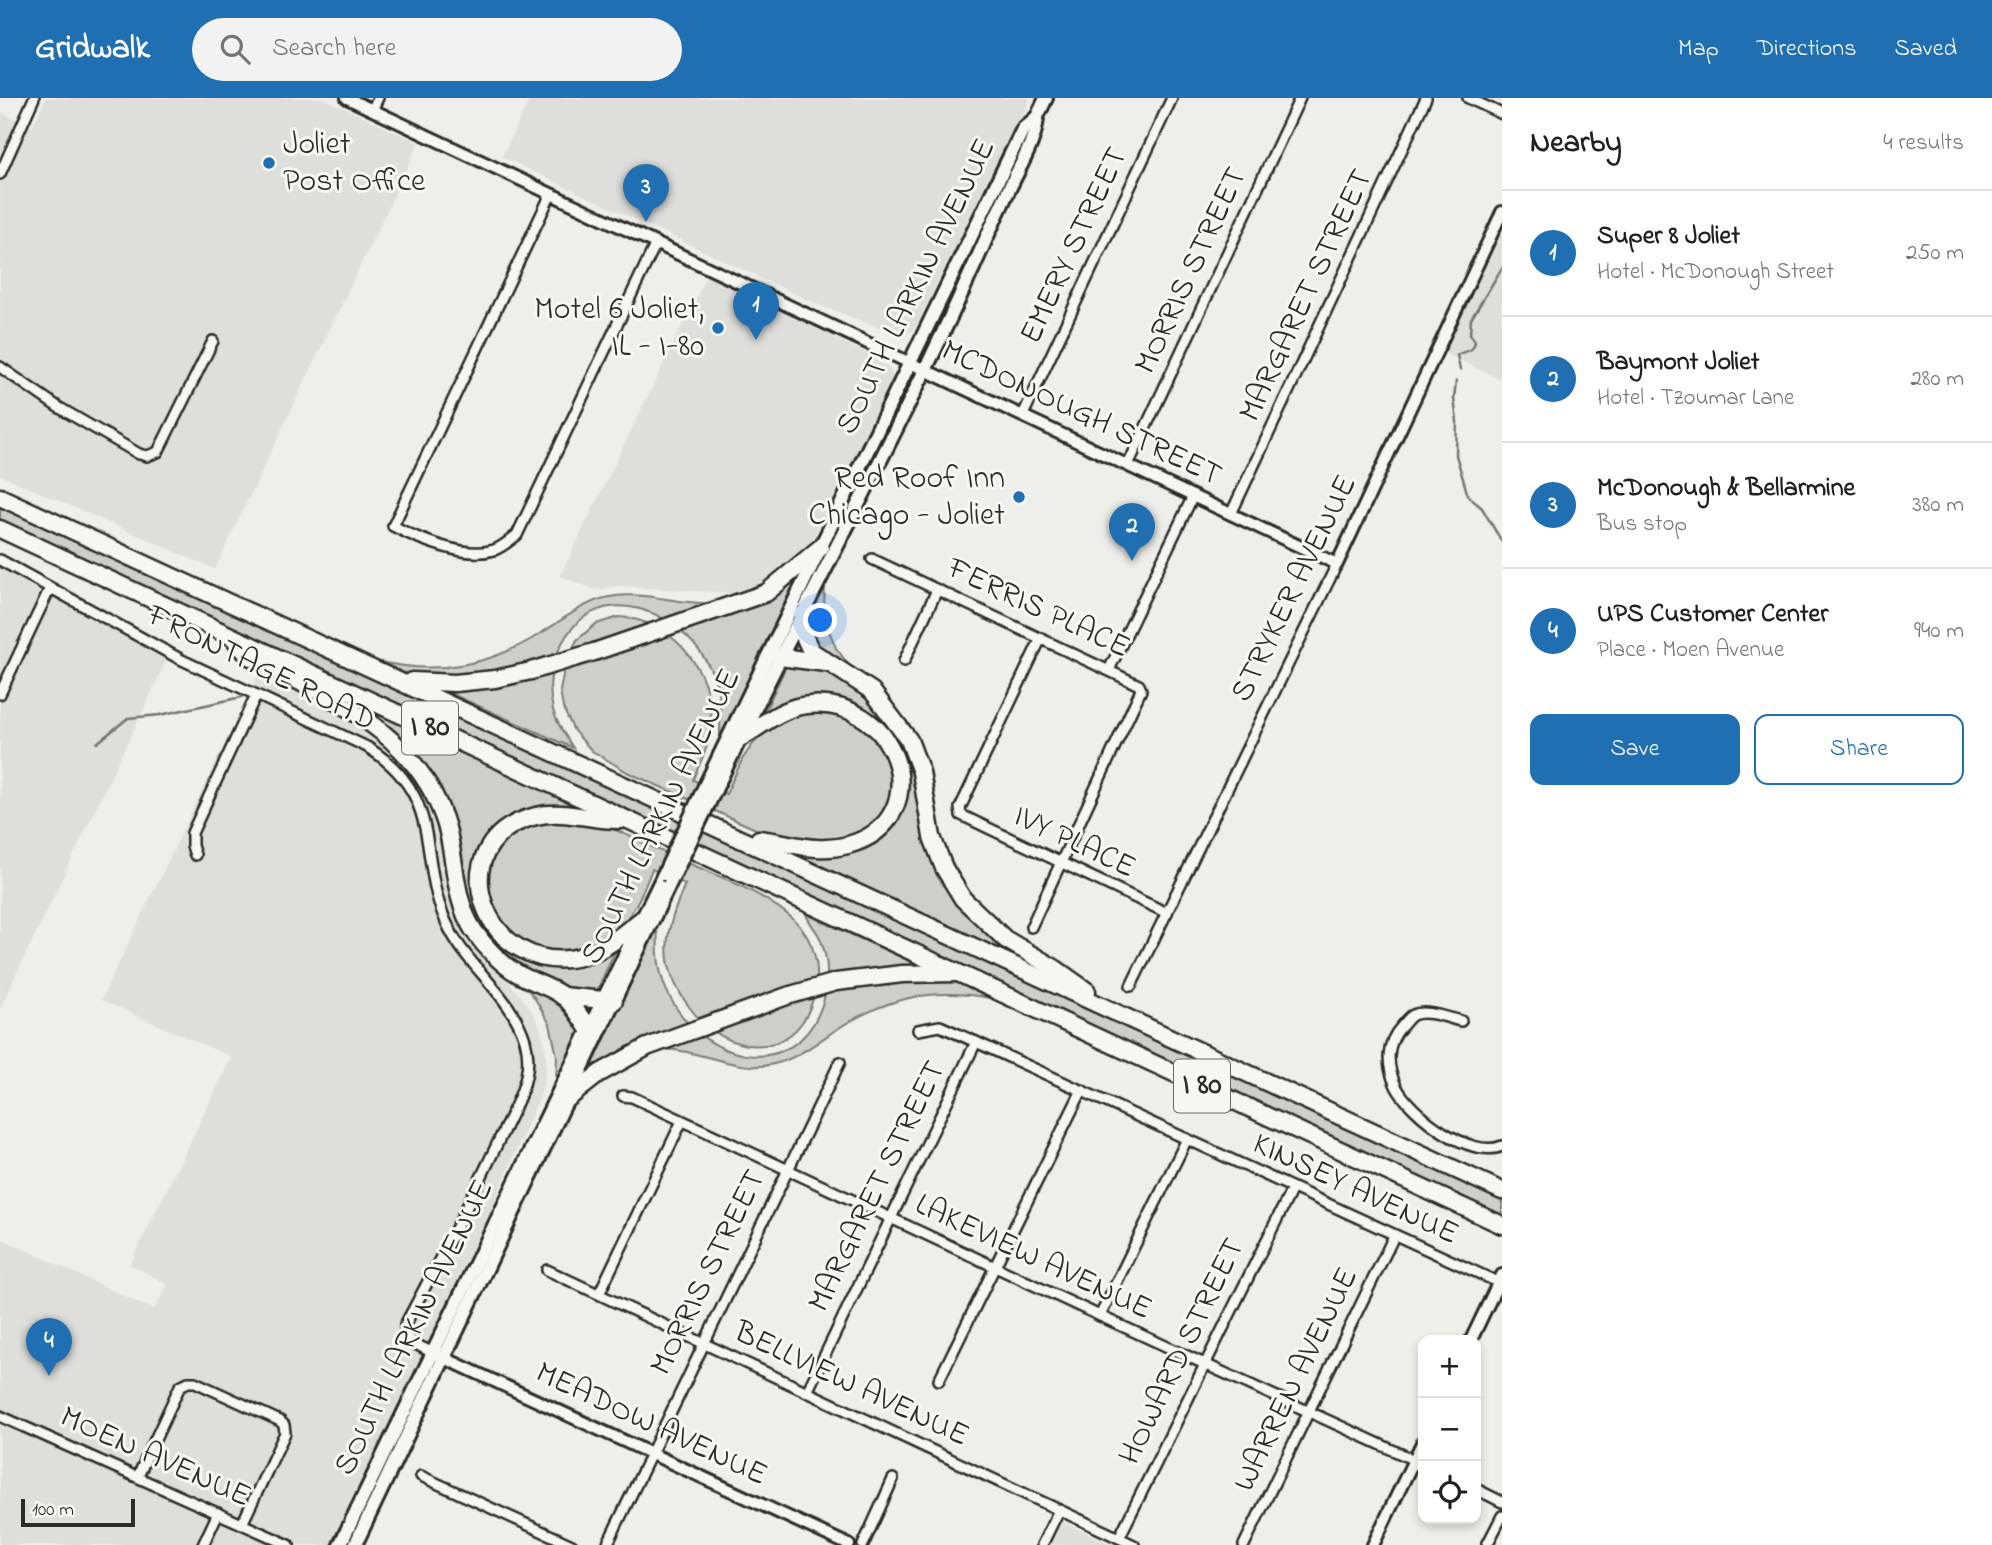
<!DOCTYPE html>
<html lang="en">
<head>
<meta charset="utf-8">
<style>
  :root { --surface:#fff; --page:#f2f2f2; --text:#202124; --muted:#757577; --line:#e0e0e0; --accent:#1f6fb2 }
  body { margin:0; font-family:"Indie Flower",sans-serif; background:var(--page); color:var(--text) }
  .controls { position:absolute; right:21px; bottom:21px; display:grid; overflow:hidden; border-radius:14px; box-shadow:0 4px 10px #0003 }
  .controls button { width:63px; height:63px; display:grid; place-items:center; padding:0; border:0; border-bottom:2px solid var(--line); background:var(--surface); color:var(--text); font:35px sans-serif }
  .scale { position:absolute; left:21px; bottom:18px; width:114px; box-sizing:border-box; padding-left:7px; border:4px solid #2b2b2b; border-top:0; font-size:19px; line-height:24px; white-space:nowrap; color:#2b2b2b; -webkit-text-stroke:5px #f6f6f2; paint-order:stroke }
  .you { position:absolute; left:821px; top:523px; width:24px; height:24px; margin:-18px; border:5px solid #fff; border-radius:50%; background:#1a73e8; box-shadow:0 0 0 10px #1a73e833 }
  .badge { display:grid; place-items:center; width:46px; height:46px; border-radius:50%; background:var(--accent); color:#fff; font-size:23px; font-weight:700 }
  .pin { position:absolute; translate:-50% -58px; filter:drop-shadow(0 2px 4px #0008) }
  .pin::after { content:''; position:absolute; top:37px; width:24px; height:21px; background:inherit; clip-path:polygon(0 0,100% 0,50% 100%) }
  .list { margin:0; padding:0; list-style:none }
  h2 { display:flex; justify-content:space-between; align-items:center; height:91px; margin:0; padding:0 28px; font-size:30px }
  h2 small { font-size:23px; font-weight:400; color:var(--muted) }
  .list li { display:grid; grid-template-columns:46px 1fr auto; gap:21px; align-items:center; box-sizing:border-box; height:126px; padding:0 28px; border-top:2px solid var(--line) }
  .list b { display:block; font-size:26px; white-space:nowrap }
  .list p { margin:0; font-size:23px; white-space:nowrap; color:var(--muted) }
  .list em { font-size:23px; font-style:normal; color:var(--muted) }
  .actions { display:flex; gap:14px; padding:21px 28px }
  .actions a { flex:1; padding:16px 0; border:2px solid var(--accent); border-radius:14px; text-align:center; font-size:24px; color:var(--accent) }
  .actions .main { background:var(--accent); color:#fff }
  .icon { flex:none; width:38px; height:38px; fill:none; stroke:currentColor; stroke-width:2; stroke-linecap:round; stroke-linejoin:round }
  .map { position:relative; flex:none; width:1502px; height:1447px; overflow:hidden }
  header { display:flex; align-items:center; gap:42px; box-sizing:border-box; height:98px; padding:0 35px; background:var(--accent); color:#fff }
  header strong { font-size:33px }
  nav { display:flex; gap:38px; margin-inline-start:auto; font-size:24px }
  .search { width:490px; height:63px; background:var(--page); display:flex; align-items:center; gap:18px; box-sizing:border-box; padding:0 24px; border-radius:38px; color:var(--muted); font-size:26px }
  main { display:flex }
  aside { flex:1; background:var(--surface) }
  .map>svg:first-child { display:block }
</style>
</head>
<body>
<header>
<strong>Gridwalk</strong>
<div class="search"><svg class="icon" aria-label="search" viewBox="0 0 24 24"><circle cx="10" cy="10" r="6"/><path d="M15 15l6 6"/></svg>Search here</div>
<nav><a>Map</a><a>Directions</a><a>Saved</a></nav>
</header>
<main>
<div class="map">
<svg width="1502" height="1447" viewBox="0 0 1502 1447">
  <rect width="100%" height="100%" fill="#eeeeea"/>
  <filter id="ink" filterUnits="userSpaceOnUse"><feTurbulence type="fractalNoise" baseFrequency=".0143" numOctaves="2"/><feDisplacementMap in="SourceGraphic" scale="14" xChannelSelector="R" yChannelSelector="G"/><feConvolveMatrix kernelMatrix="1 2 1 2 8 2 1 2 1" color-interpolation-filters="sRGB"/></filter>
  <g filter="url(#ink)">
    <g fill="#dededb">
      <path d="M46,0H323L419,45L215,471L0,377V14L32,29Z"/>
      <path d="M530,0H1030L1015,38L968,131L942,175L916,229L909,235L902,238L819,207L502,59Z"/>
      <path d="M1502,128V282L1443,254Z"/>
      <path d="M707,177L869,257L888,269L892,275V284L810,446L799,461L766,488L730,495L617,488L597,492L560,478Z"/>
      <path d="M0,468L167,562L0,910Z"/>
      <path d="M261,571L354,622L382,641L416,678L438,727L451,792L467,833L527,906L538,924L543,939L546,957V972L542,993L473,1153L330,1447H0V1140L154,1212L168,1186L130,1166L232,959L101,902Z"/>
      <path d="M1062,1424L1113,1447H1051Z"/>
    </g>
    <g fill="#cececa" stroke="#7c7c7a" stroke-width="2">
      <path d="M0,406L1230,977L1239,978L1502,1100V1114L1499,1119L1114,938L1108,937L116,477L107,471L97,469L0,425Z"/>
      <path d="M792,482L795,484L720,641C720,624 722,606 717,588C695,513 589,468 556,559C549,576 549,595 553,612C557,627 566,638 573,650L380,564C440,577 492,567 543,534C564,521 584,504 609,499C644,492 681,508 715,505C734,504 772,488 792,482Z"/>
      <path d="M825,486L824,512L826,525L836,550L893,626L909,651L940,770L1045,872L789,753L880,734L904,674L850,608L761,621Z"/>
      <path d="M619,519C673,522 713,572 711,626C711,646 700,663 693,682L726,696L743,660L753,646L767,632L784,620L802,614H831L859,625L885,651L894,687L888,708L875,726L855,739L824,746L767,736L627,674L609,663L592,653L574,633L563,610L560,593L565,566L577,542L596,526Z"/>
      <path d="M362,611L387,620L591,714L507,726L475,791L529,860L618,846L556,984L557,958L550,926L534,899L493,849L471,818L446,713Z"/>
      <path d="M553,723C567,724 582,723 596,726C621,732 645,746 669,757C708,774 753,789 787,816C801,827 811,842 815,859C819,873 817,887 813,901C794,966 724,957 690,910C656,865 665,834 685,786L652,771C646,786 640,802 631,815C616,835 594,851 569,852C562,852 554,854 547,853C503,845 469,790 497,751C510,734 533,726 553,723Z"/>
      <path d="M806,816L991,900C931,889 885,900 834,933C815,946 796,961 774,966C733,976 697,948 658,952C640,954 607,970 588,977L656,830C659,837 657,847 658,856C659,875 666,895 677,911C707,958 779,981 814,925C821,912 826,900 827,885C828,869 826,853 819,838C815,831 808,823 806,816Z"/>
    </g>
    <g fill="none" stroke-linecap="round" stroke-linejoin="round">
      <g stroke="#757573" stroke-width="2.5">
        <path d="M1460,272L1457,257C1465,252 1473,255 1475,243L1470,236L1471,221L1502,170"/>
        <path d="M1456,283L1454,301L1457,323L1456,357L1468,398L1482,410L1502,444"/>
        <path d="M97,645L128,620L160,617L242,599"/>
      </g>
      <defs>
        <g id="minor">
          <path d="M1468,0L1502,16"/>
          <path d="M372,12L378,0"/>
          <path d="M0,76L34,0"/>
          <path d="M551,96L393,428C418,441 465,461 494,452C503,449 510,442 517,437L656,145"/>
          <path d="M0,269L58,309L139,356L147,358L158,354L213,243"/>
          <path d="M1023,317L1172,0"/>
          <path d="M1128,367L1300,0"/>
          <path d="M1231,416L1426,0"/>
          <path d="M872,461L1139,587L1141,592L1031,829"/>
          <path d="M0,462L180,561L367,649C449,700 414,763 450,832C470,871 512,899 525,942C532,966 525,988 515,1009L461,1121L405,1227C405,1244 419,1248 432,1254"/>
          <path d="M1041,540L960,710L961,717L1167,815"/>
          <path d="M904,563L937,492"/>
          <path d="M1109,572L1193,398"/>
          <path d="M0,596L50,490"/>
          <path d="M195,757L192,748V735L256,597"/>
          <path d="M1131,888L1337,466"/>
          <path d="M1461,923C1448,920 1426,911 1413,917C1409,919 1405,925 1402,928C1386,945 1386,967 1396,988C1410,1016 1471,1062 1502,1048"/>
          <path d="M918,932L940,928L976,944L1502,1186"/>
          <path d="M623,998L632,999L1100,1218L1423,1366"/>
          <path d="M547,1172L1134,1447"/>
          <path d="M599,1196L682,1023"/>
          <path d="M1100,1218L1187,1041"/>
          <path d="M939,1282L1082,992"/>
          <path d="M807,1294L976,944"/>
          <path d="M0,1318L289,1447"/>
          <path d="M138,1378L180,1288L188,1284H195L280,1323L284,1327L285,1335L242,1426"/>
          <path d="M421,1378L572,1447"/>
          <path d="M1476,1391L1502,1404"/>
          <path d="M1119,1440L1292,1091"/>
          <path d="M203,1447L218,1415"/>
          <path d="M607,1447L840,964"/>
          <path d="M863,1447L893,1381"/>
          <path d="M1042,1447L1059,1412"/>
          <path d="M1244,1447L1394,1138"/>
          <path d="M1487,1447L1502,1418"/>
        </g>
        <g id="tertiary">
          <path d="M347,0L1337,466L1502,114"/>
          <path d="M1471,1242L1502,1177"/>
          <path d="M438,1257L849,1447"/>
          <path d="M1373,1447L1423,1343"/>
        </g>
        <g id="secondary">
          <path d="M705,688L1023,31L1037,19L1046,0"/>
          <path d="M715,692C802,510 900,334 982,150C991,129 1001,108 1011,87C1022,64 1035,44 1037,19"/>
          <path d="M340,1447L664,776"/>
          <path d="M355,1447L669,787"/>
        </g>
        <g id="motorway">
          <path d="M0,399L1502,1093"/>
          <path d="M0,431L1502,1127"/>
          <path d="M802,517L804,538L811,553L872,593L909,642L921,674L932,739L944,770L963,801L1005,841L1056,871L1087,893"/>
          <path d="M236,543L249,558C331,601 419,633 447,730C456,764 454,803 474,833C485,849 502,867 520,877C533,884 551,889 563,898C573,906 582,921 589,932"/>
          <path d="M780,559L826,565"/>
          <path d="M412,583L455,585L495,581L531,573L594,554L766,495L820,450"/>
          <path d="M740,640C760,629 779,612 801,608C896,591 942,721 848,747C815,756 790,744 759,741"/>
          <path d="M621,722C592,723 565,711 536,718C432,744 487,885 584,858C606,852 624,835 642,821"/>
          <path d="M562,898L614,903"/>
          <path d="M566,1002L600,975L647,949L787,898L836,884L902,876L956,875"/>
        </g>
      </defs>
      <use href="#minor" stroke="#2b2b2b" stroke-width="14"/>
      <use href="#tertiary" stroke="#2b2b2b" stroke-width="16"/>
      <use href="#secondary" stroke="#2b2b2b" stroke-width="18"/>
      <use href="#motorway" stroke="#2b2b2b" stroke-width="21"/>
      <use href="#minor" stroke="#f6f6f2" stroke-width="9"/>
      <use href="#tertiary" stroke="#f6f6f2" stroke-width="10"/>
      <use href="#secondary" stroke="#f6f6f2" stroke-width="12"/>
      <use href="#motorway" stroke="#f6f6f2" stroke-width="16"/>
      <defs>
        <g id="secondary-bridge">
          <path d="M664,776L705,688"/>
          <path d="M669,787L715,692"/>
        </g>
      </defs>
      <use href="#secondary-bridge" stroke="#2b2b2b" stroke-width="18" stroke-linecap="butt"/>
      <use href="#secondary-bridge" stroke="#f6f6f2" stroke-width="12"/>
    </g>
  </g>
  <g fill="#1f6fb2" stroke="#f6f6f2" stroke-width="2.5">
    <circle cx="269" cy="65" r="7"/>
    <circle cx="718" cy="230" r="7"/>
    <circle cx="1019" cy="399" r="7"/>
  </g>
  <g text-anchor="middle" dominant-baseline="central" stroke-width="6" stroke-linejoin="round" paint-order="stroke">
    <g fill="#f6f6f2" stroke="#686867" stroke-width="2">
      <rect x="402" y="603.5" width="56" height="53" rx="5"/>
      <rect x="1174" y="961.5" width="56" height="53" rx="5"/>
    </g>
    <g font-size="30" font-weight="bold" fill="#2b2b2b">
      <text x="430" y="630">I 80</text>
      <text x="1202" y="988">I 80</text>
    </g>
    <g font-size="32" fill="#2b2b2b" stroke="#f6f6f2" text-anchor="end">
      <text x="283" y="47" text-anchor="start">Joliet<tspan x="283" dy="37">Post Office</tspan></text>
      <text x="704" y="212">Motel 6 Joliet,<tspan x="704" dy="37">IL - I-80</tspan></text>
      <text x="1005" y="381">Red Roof Inn<tspan x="1005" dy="37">Chicago - Joliet</tspan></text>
    </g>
    <g font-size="32" fill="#2b2b2b" stroke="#f6f6f2">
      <text transform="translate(1075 148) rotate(-65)">EMERY STREET</text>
      <text transform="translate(1192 173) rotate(-65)">MORRIS STREET</text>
      <text transform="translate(917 189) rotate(-64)">SOUTH LARKIN AVENUE</text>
      <text transform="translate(1307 198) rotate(-65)">MARGARET STREET</text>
      <text transform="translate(1081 316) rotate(25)">MCDONOUGH STREET</text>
      <text transform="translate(1295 491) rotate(-64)">STRYKER AVENUE</text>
      <text transform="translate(1038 511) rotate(25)">FERRIS PLACE</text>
      <text transform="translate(261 571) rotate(26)">FRONTAGE ROAD</text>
      <text transform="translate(662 719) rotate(-64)">SOUTH LARKIN AVENUE</text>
      <text transform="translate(1074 745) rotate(25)">IVY PLACE</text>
      <text transform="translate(878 1089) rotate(-64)">MARGARET STREET</text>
      <text transform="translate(1355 1092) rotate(25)">KINSEY AVENUE</text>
      <text transform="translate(1033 1160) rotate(25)">LAKEVIEW AVENUE</text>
      <text transform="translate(709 1175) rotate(-64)">MORRIS STREET</text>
      <text transform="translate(415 1230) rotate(-64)">SOUTH LARKIN AVENUE</text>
      <text transform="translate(1183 1254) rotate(-64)">HOWARD STREET</text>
      <text transform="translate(1297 1282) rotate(-64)">WARREN AVENUE</text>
      <text transform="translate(851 1287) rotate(25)">BELLVIEW AVENUE</text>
      <text transform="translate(651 1327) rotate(25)">MEADOW AVENUE</text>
      <text transform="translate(155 1360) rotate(24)">MOEN AVENUE</text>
    </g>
  </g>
</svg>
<div class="controls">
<button>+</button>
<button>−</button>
<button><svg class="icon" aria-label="locate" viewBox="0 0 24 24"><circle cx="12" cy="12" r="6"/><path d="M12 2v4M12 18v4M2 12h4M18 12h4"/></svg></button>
</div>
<div class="scale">100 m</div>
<div class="you"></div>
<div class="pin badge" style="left:756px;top:242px">1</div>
<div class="pin badge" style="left:1132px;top:463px">2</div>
<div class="pin badge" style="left:646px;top:124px">3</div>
<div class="pin badge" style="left:49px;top:1278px">4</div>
</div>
<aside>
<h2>Nearby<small>4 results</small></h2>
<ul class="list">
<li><span class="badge">1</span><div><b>Super 8 Joliet</b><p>Hotel · McDonough Street</p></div><em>250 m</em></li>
<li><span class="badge">2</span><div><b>Baymont Joliet</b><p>Hotel · Tzoumar Lane</p></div><em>280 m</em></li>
<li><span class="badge">3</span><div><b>McDonough &amp; Bellarmine</b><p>Bus stop</p></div><em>380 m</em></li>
<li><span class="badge">4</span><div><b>UPS Customer Center</b><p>Place · Moen Avenue</p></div><em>940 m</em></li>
</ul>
<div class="actions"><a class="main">Save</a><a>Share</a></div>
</aside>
</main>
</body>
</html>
